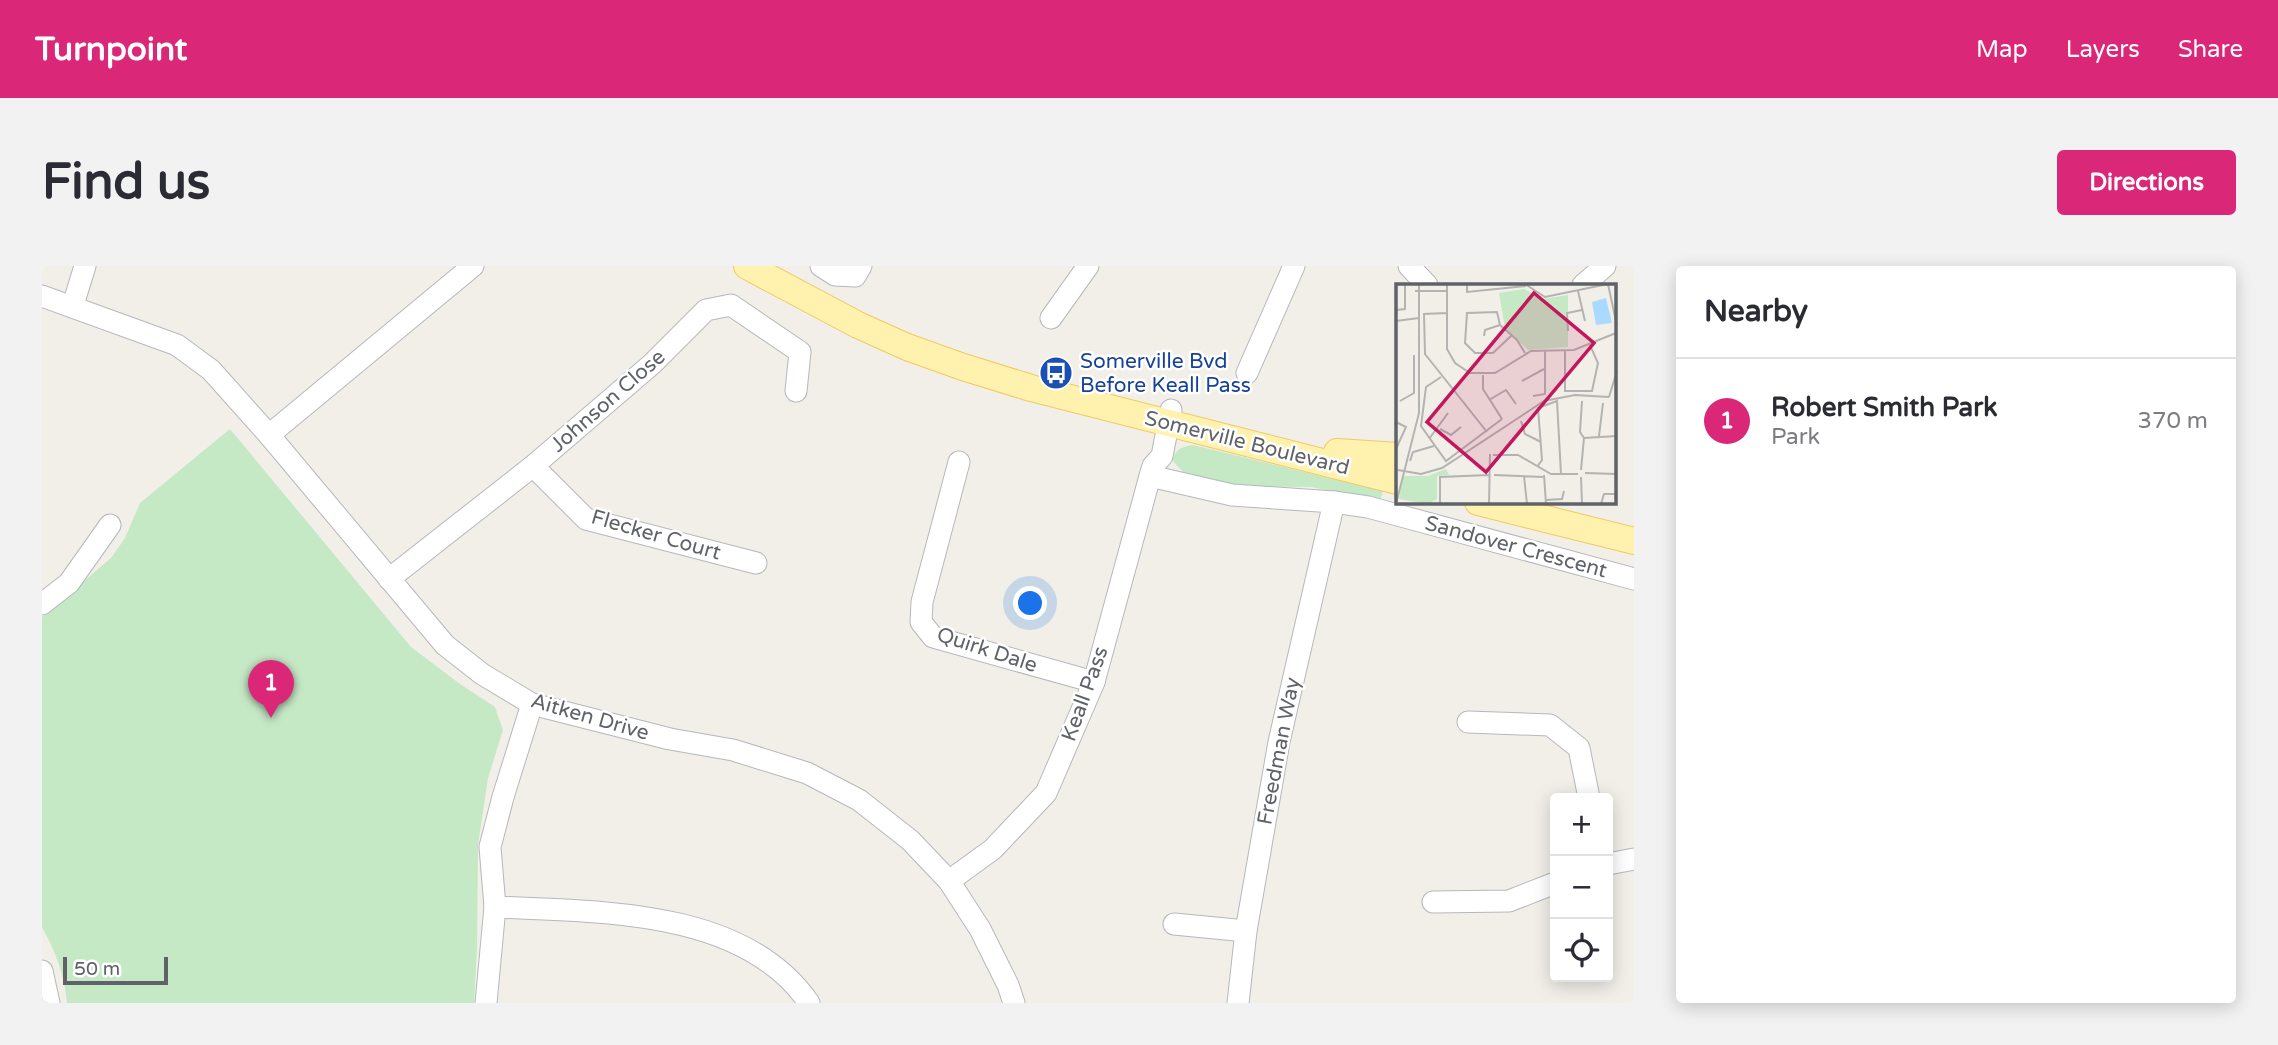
<!DOCTYPE html>
<html lang="en">
<head>
<meta charset="utf-8">
<style>
  :root { --surface:#fff; --page:#f2f2f3; --text:#2b2b33; --muted:#7c7c81; --line:#e1e1e2; --accent:#db2777 }
  body { margin:0; font-family:"Varela Round",sans-serif; background:var(--page); color:var(--text) }
  .controls { position:absolute; right:21px; bottom:21px; display:grid; overflow:hidden; border-radius:7px; box-shadow:0 4px 18px #0003 }
  .controls button { width:63px; height:63px; display:grid; place-items:center; padding:0; border:0; border-bottom:2px solid var(--line); background:var(--surface); color:var(--text); font:35px sans-serif }
  .scale { position:absolute; left:21px; bottom:18px; width:105px; box-sizing:border-box; padding-left:7px; border:4px solid #5f6368; border-top:0; font-size:19px; line-height:24px; white-space:nowrap; color:#5f6368; -webkit-text-stroke:5px #fff; paint-order:stroke }
  .you { position:absolute; left:989px; top:338px; width:24px; height:24px; margin:-18px; border:5px solid #fff; border-radius:50%; background:#1a73e8; box-shadow:0 0 0 10px #1a73e833 }
  .badge { display:grid; place-items:center; width:46px; height:46px; border-radius:50%; background:var(--accent); color:#fff; font-size:23px; font-weight:700 }
  .pin { position:absolute; translate:-50% -58px; filter:drop-shadow(0 2px 4px #0008) }
  .pin::after { content:''; position:absolute; top:37px; width:24px; height:21px; background:inherit; clip-path:polygon(0 0,100% 0,50% 100%) }
  .list { margin:0; padding:0; list-style:none }
  h2 { display:flex; justify-content:space-between; align-items:center; height:91px; margin:0; padding:0 28px; font-size:30px }
  h2 small { font-size:23px; font-weight:400; color:var(--muted) }
  .list li { display:grid; grid-template-columns:46px 1fr auto; gap:21px; align-items:center; box-sizing:border-box; height:126px; padding:0 28px; border-top:2px solid var(--line) }
  .list b { display:block; font-size:26px; white-space:nowrap }
  .list p { margin:0; font-size:23px; white-space:nowrap; color:var(--muted) }
  .list em { font-size:23px; font-style:normal; color:var(--muted) }
  .icon { flex:none; width:38px; height:38px; fill:none; stroke:currentColor; stroke-width:2; stroke-linecap:round; stroke-linejoin:round }
  .map { position:relative; flex:none; width:1592px; height:737px; overflow:hidden; border-radius:7px }
  header { display:flex; align-items:center; gap:42px; box-sizing:border-box; height:98px; padding:0 35px; background:var(--accent); color:#fff }
  header strong { font-size:33px }
  nav { display:flex; gap:38px; margin-inline-start:auto; font-size:24px }
  .intro { display:flex; align-items:center; justify-content:space-between; box-sizing:border-box; height:168px; padding:0 42px }
  h1 { margin:0; font-size:49px }
  .button { padding:18px 32px; border-radius:7px; background:var(--accent); color:#fff; font-size:24px; font-weight:700 }
  main { display:flex; gap:42px; padding:0 42px }
  aside { flex:1; background:var(--surface); border-radius:7px; box-shadow:0 4px 18px #0003 }
  .map>svg:first-child { display:block }
</style>
</head>
<body>
<header>
<strong>Turnpoint</strong>
<nav><a>Map</a><a>Layers</a><a>Share</a></nav>
</header>
<div class="intro"><h1>Find us</h1><a class="button">Directions</a></div>
<main>
<div class="map">
<svg width="1592" height="737" viewBox="0 0 1592 737">
  <rect width="100%" height="100%" fill="#f1efe8"/>
  <g fill="#c5e8c5">
    <path d="M188,163L369,381L418,418L453,441L461,464L446,512L436,579L435,681L432,737H25C23,709 13,685 0,661V351L69,292L83,272L98,237Z"/>
    <path d="M1151,179L1341,225L1338,235L1269,221L1193,220L1142,207L1130,194C1134,183 1139,181 1151,179Z"/>
  </g>
  <g fill="none" stroke-linecap="round" stroke-linejoin="round">
    <defs>
      <g id="minor">
        <path d="M779,0L793,9L813,10L819,0"/>
        <path d="M1367,0L1385,19"/>
        <path d="M1541,19L1563,0"/>
        <path d="M0,30L135,79L169,104L227,169L403,379L440,408L490,438L628,473L691,484L765,507L817,534L868,574L907,615L938,663L966,719L972,737"/>
        <path d="M31,39L43,0"/>
        <path d="M1009,52L1046,0"/>
        <path d="M1205,107L1252,0"/>
        <path d="M227,169L431,0"/>
        <path d="M917,196L880,336L879,356L891,371L1052,416"/>
        <path d="M491,200L544,253L714,297"/>
        <path d="M1108,210L1190,229L1292,236L1326,241L1592,313"/>
        <path d="M347,313L491,200L610,98L664,44L689,39L758,86L754,125"/>
        <path d="M0,338L27,317L68,259"/>
        <path d="M1426,456L1508,459L1537,482L1547,532"/>
        <path d="M1566,598L1592,593"/>
        <path d="M907,615L951,583L1004,527L1052,416L1108,210L1111,200L1120,190L1129,144"/>
        <path d="M1391,636L1467,635L1513,617"/>
        <path d="M453,641C556,646 702,642 767,737"/>
        <path d="M1132,658L1204,665"/>
        <path d="M0,705L7,737"/>
        <path d="M444,737L453,641L448,581L461,531L490,438"/>
        <path d="M1196,737L1204,665L1237,476L1292,236"/>
      </g>
      <g id="major">
        <path d="M705,0L816,59L865,81L921,101L989,122L1355,215"/>
        <path d="M1295,186L1356,190"/>
        <path d="M1436,236L1592,275"/>
      </g>
    </defs>
    <use href="#minor" stroke="#b5b8bc" stroke-width="23"/>
    <use href="#major" stroke="#f2c960" stroke-width="28"/>
    <use href="#minor" stroke="#fff" stroke-width="21"/>
    <use href="#major" stroke="#fff2af" stroke-width="26"/>
  </g>
  <defs>
    <symbol id="bus-disc" viewBox="-11 -11 22 22"><circle r="9.5" fill="#1a4fb4" stroke="#fff"/><path d="M-5-6H5V4H4V6H2V4H-2V6H-4V4H-5ZM-3.5-4V0h7V-4ZM-3.5 1.2v1.5H-2V1.2ZM2 1.2v1.5H3.5V1.2Z" fill="#fff"/></symbol>
  </defs>
  <g fill-rule="evenodd">
    <use href="#bus-disc" x="995" y="88" width="38" height="38"/>
  </g>
  <g text-anchor="middle" dominant-baseline="central" stroke-width="5" stroke-linejoin="round" paint-order="stroke">
    <g font-size="21" fill="#164399" stroke="#fff" text-anchor="start">
      <text x="1038" y="95">Somerville Bvd<tspan x="1038" dy="24">Before Keall Pass</tspan></text>
    </g>
    <g font-size="21" fill="#5f6368" stroke="#fff">
      <text transform="translate(566 135) rotate(-41)">Johnson Close</text>
      <text transform="translate(1205 177) rotate(14)">Somerville Boulevard</text>
      <text transform="translate(614 269) rotate(16)">Flecker Court</text>
      <text transform="translate(1474 281) rotate(15)">Sandover Crescent</text>
      <text transform="translate(945 384) rotate(18)">Quirk Dale</text>
      <text transform="translate(1043 428) rotate(-70)">Keall Pass</text>
      <text transform="translate(548 451) rotate(16)">Aitken Drive</text>
      <text transform="translate(1237 485) rotate(-79)">Freedman Way</text>
    </g>
  </g>
  <g transform="translate(1354 18)">
    <rect width="220" height="220" fill="#f1efe8"/>
    <path d="M128,5L147,15L172,11V63L132,66L109,44L103,9ZM50,185L53,191L41,192V215L32,220L3,215L7,192H32Z" fill="#c5e8c5"/>
    <path d="M210,14L216,39L200,41L196,18Z" fill="#aadaff"/>
    <path fill="none" stroke="#b3b3b1" stroke-width="2" d="M51,0V65L59,79L74,89H99L135,67L178,66L220,49M71,0V8L130,2M129,0L149,13L212,0M212,0L221,42M19,7H51M182,7L189,37M0,26L9,25V0M51,29L28,30L29,70L91,148M0,37L23,34M172,47L171,29L186,26M88,52L89,46L104,41M115,52L97,69H79L69,59L71,29L101,28L104,41L121,56L129,69M169,66V107H196L202,79L193,59M87,91V105L106,135M45,93L30,103L25,142L50,177L106,135M126,97L148,85M137,112L149,110V66M213,113L221,87M93,116L110,106L120,120M4,117L18,109V71M186,117L184,148L188,154M125,137L129,150L145,158M0,138L10,143L0,165M44,145L55,151L65,143M203,152L207,119M33,155L52,129M97,171H122L155,190H182M14,177L17,168L38,162M141,183L146,176L142,124L161,117L165,190M2,186L25,190L46,184L148,117L179,111L213,113M185,186L188,154L221,152M189,189L221,190M98,191L147,193M148,191L150,220M128,192L131,220M185,193L186,220M150,216L166,215L168,207M0,220L23,129V0M44,220V193L93,191M93,220L94,170M205,220L208,210H221"/>
    <path fill="#c2185b" fill-opacity="0.15" stroke="#c2185b" stroke-width="3.5" d="M138,9L198,59L90,188L31,138Z"/>
    <rect width="220" height="220" fill="none" stroke="#5f6368" stroke-width="3.5"/>
  </g>
</svg>
<div class="controls">
<button>+</button>
<button>−</button>
<button><svg class="icon" aria-label="locate" viewBox="0 0 24 24"><circle cx="12" cy="12" r="6"/><path d="M12 2v4M12 18v4M2 12h4M18 12h4"/></svg></button>
</div>
<div class="scale">50 m</div>
<div class="you"></div>
<div class="pin badge" style="left:229px;top:452px">1</div>
</div>
<aside>
<h2>Nearby<small></small></h2>
<ul class="list">
<li><span class="badge">1</span><div><b>Robert Smith Park</b><p>Park</p></div><em>370 m</em></li>
</ul>
</aside>
</main>
</body>
</html>
